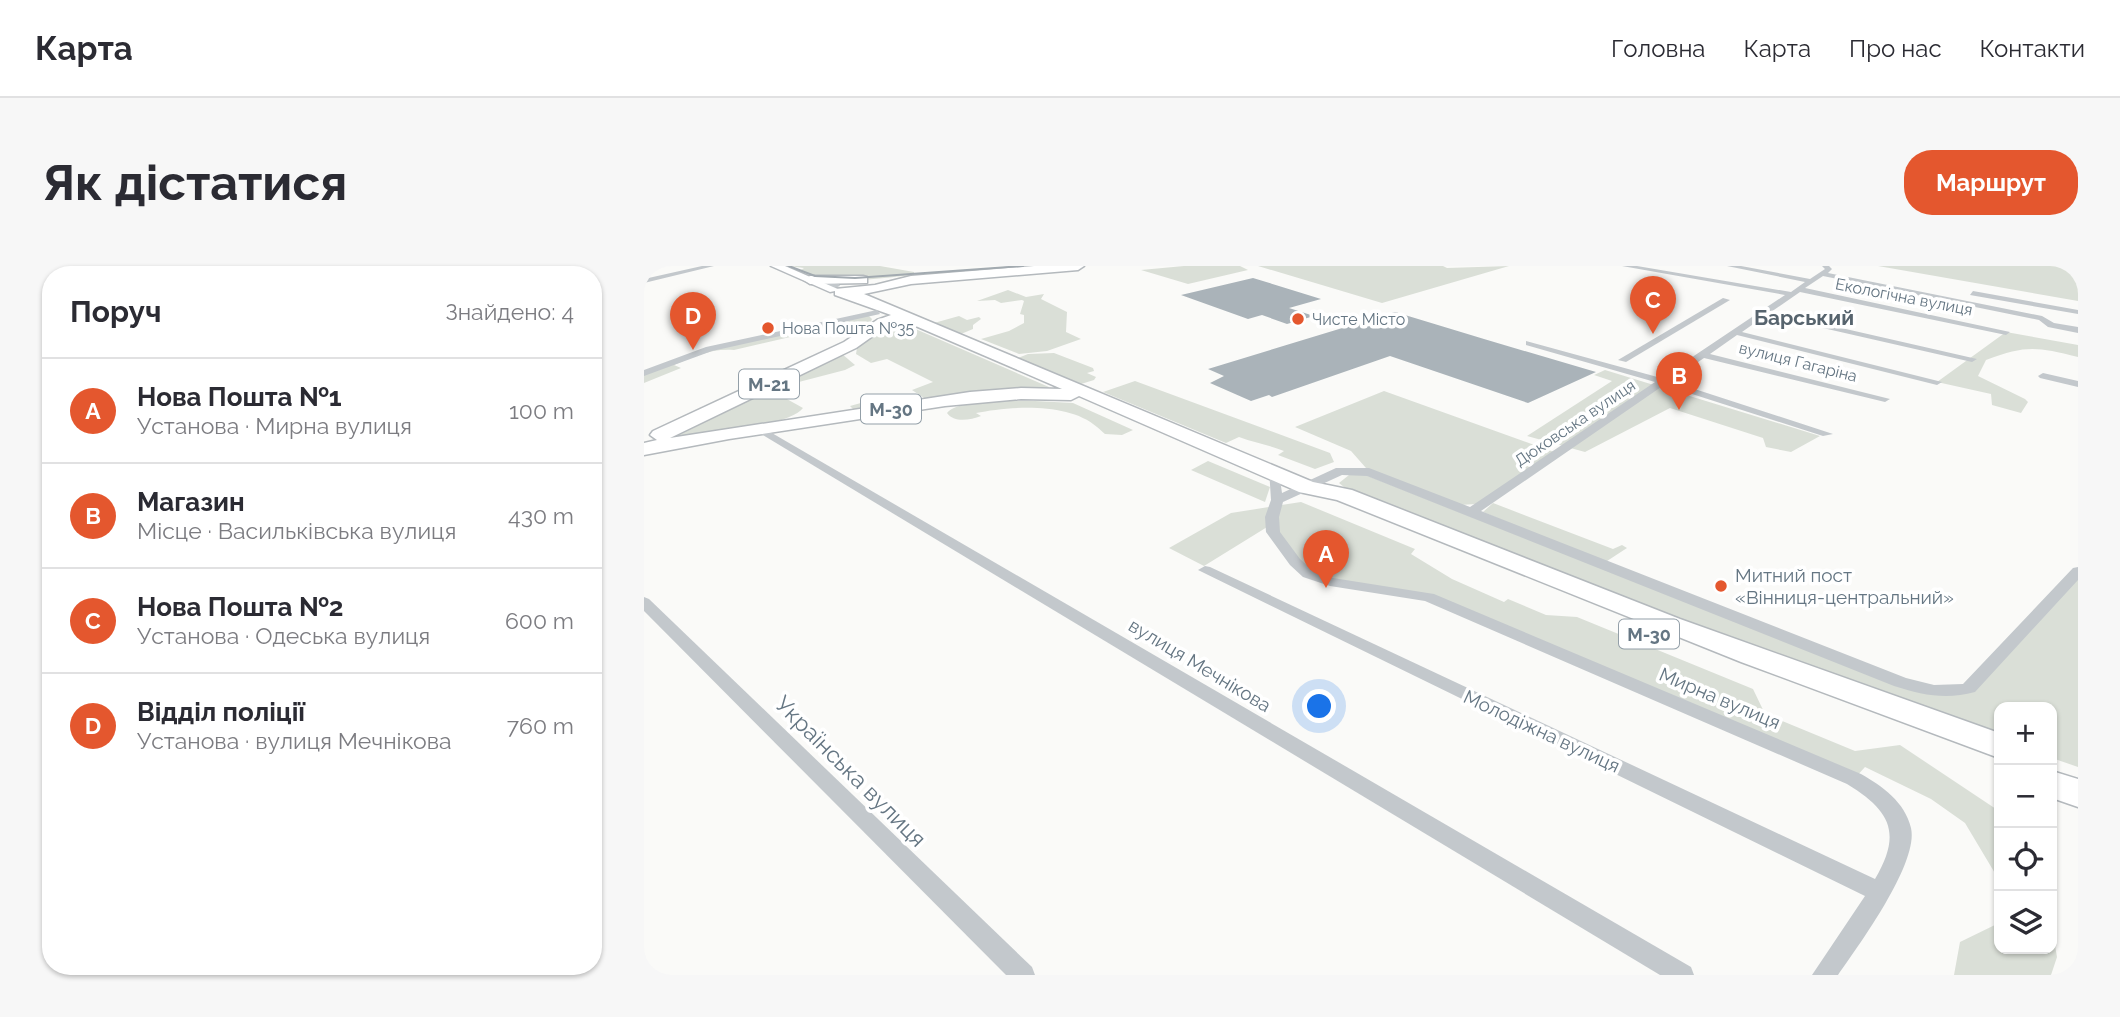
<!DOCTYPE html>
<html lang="uk">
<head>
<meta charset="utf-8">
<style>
  :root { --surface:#fff; --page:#f7f7f7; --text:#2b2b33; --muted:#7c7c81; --line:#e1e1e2; --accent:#e4572e }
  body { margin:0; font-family:Raleway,sans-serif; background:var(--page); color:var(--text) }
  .controls { position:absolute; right:21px; bottom:21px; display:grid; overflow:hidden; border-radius:14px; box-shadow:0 2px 5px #0004 }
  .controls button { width:63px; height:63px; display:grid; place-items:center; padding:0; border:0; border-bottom:2px solid var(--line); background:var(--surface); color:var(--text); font:35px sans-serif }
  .you { position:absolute; left:676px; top:441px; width:24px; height:24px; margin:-18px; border:5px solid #fff; border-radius:50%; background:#1a73e8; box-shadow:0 0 0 10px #1a73e833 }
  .badge { display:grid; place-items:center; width:46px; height:46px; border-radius:50%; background:var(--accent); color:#fff; font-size:23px; font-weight:700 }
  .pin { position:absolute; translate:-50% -58px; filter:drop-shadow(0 2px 4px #0008) }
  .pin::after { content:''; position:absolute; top:37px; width:24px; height:21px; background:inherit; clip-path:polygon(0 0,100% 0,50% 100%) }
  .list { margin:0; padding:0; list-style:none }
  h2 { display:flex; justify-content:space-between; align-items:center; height:91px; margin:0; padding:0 28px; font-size:30px }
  h2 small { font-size:23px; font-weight:400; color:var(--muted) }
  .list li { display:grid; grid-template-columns:46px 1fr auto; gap:21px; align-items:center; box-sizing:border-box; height:105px; padding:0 28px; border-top:2px solid var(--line) }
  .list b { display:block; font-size:26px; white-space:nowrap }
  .list p { margin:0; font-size:23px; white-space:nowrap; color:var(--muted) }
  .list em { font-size:23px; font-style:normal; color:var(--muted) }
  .icon { flex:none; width:38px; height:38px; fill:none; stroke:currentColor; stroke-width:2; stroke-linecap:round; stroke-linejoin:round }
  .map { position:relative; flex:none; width:1434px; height:709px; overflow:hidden; border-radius:28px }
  header { display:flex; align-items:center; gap:42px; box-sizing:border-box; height:98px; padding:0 35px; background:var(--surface); border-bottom:2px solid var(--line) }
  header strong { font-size:33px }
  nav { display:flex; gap:38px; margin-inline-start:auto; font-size:24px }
  .intro { display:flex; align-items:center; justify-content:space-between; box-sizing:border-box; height:168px; padding:0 42px }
  h1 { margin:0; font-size:49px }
  .button { padding:18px 32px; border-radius:28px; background:var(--accent); color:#fff; font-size:24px; font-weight:700 }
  main { display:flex; gap:42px; padding:0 42px }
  aside { flex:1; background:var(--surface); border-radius:28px; box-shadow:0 2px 5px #0004 }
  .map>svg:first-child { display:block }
</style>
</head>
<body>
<header>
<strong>Карта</strong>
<nav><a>Головна</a><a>Карта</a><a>Про нас</a><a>Контакти</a></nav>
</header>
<div class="intro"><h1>Як дістатися</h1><a class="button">Маршрут</a></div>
<main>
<aside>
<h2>Поруч<small>Знайдено: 4</small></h2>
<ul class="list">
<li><span class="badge">A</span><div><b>Нова Пошта №1</b><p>Установа · Мирна вулиця</p></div><em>100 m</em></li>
<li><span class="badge">B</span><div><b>Магазин</b><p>Місце · Васильківська вулиця</p></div><em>430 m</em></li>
<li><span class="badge">C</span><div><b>Нова Пошта №2</b><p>Установа · Одеська вулиця</p></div><em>600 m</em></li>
<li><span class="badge">D</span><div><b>Відділ поліції</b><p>Установа · вулиця Мечнікова</p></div><em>760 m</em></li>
</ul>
</aside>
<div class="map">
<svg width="1434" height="709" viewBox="0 0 1434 709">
  <rect width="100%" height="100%" fill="#fafaf8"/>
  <g fill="#dadfd7">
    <path d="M145,0H236L270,6V9C232,12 191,21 155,5L160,2Z"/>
    <path d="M540,0H596L604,4L544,18L497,4Z"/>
    <path d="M614,0H799L803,2L865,0L738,37Z"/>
    <path d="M1234,0H1434V35Z"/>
    <path d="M364,24L382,31L400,28L397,33L423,46L422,66L437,73L403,85L375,88L337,73L365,65L380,57V49L376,48L380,35L378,34L357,37L351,34L333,35Z"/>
    <path d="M222,47L228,53L226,58L206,63L198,59L90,84C68,82 49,91 30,99L37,102L0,117V107L65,83Z"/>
    <path d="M315,50L323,54L335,51L337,53L329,59V63L317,68L290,57Z"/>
    <path d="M253,55L405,121L404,123L280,132L268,124L289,116L243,93L227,97L212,88L213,82L240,58Z"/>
    <path d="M1362,66L1434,79V91C1392,81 1383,79 1342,94L1334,110L1381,133L1384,136L1377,147L1348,139L1347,128L1293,116Z"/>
    <path d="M410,87L449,102L450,105L443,107L452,111L450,114L437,118L374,92L384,88Z"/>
    <path d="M198,88L211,99L201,104L124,124Z"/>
    <path d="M961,104L1176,170L1147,186L1122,181L1119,172L1026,142L941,186L883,170L968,115L950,109Z"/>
    <path d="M491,115L686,187L690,196L671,203L634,189L640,185C625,179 611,177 595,171L582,177L459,126Z"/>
    <path d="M740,125L910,186L832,238L816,239L722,202L707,185L651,161Z"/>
    <path d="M242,130H259L271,136L165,153L209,143L206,140Z"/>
    <path d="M109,131L141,132L159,142C146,160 55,171 30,175L23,172Z"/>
    <path d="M391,135L429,137L489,164L478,169L461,168C458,166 456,163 453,161C425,136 366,140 332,147L337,150C326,154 310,157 303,147C312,133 373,135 391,135Z"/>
    <path d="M564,195L626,221L621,236L547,204Z"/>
    <path d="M719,208L1243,415L1325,422L1434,305V501L1408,492V441H1355V474L1175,410L705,225L695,217L705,209Z"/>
    <path d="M657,236L771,283L767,288L808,313L860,336L864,333L902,349L933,351L1109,423L1121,448L1211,485L1256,479L1355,545V614L1321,557L1287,533L1221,501L1210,513L785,331L664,308L628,258L560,300L525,282L587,247Z"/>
    <path d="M849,237L969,283L978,279L983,282L960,297L839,246Z"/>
    <path d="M1355,657V683H1408V662L1413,691L1407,709H1310L1316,676Z"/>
  </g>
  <g fill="#aab3b9">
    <path d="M609,12L677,33L645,42L670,50L643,58L618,49L604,53L537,29Z"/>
    <path d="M751,46L840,73L952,106L884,137L746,90L628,131L625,129L607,135L566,117L580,110L564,103Z"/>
  </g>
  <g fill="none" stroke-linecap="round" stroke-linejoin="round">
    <defs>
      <path id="primary" d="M127,0H141L196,24L186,26Z"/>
      <g id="highway">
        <path d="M390,0H440L434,4L267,18L220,28L669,216L708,224L1036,353L1355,467V492L1097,396L693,234L655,226L435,130L427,134L377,133L301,140L85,173L0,189V177L13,174L6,169L9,165L200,76L233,54L247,49L191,29V23L231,19L267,10ZM254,56L267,58L418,123L377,122L326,126L26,172L212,82L243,60Z"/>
        <path d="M219,10L223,11V17L166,18L160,14L166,10Z"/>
        <path d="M1408,505L1434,513V541L1408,532Z"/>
      </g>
    </defs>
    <use href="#primary" stroke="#b5babe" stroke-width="3"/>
    <use href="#highway" stroke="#b4b9bd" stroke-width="3"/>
    <g fill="#c3c8cc" fill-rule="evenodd">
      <path d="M58,0H70L0,17V13Z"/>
      <path d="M978,0H993L1147,26L1161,16L1083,0H1097L1166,13L1181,3L1178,0H1185L1188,3L1184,7L1398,50L1410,57L1434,61V67L1404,61L1395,54L1179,10L1161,22L1366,66L1362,69L1156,26L1127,46L1333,93L1328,96L1122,49L1098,66L1298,116L1293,119L1093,69L1066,88L1246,133L1241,136L1060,92L1026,115L1189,168L1179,170L1020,119L837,245L1262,412L1290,419L1319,418L1429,302L1434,301V314L1331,426C1302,434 1278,429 1250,420L723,210L698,209L639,236L635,251L636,266L656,293L669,305L689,312L790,328L1217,508C1238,520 1261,536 1267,562C1275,597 1215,679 1194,709H1168L1221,630L554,304L561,300L566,301L1231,613C1258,567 1247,545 1203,518L781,335L686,320L659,311L646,299L622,266L621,251L627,234L625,203L629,202L635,206L638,227L692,202H725L826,241L1011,116L882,79V75L1017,112L1141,29Z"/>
      <path d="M166,12L195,18L196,20L183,25L185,21L163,16Z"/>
      <path d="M1329,25L1434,44V48L1326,29Z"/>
      <path d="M1079,32L1086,34L982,96L974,94Z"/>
      <path d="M233,44L236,48L68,85L0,110V104L62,81Z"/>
      <path d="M1399,107L1434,115V121L1396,112L1394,110Z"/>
      <path d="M121,163L1047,701L1050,709H1016L117,168V164Z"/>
      <path d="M0,331L5,333L388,701L391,709H362L0,345Z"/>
    </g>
    <use href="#primary" fill="#fff" fill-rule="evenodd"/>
    <use href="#highway" fill="#fff" fill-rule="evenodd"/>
    <path stroke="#a2aab0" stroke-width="2" d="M145,0L171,10L211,12L379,0"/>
  </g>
  <g fill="#e4572e" stroke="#fff" stroke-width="2.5">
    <circle cx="654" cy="53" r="7"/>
    <circle cx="124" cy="62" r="7"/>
    <circle cx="1077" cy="320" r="7"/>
  </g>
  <g text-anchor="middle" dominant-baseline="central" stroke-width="7" stroke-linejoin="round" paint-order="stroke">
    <g font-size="16" fill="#657683" stroke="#fff">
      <text transform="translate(1260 31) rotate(11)">Екологічна вулиця</text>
      <text transform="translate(1154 96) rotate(14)">вулиця Гагаріна</text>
      <text transform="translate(931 157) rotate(-34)">Дюковська вулиця</text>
    </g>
    <g font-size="16" fill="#657683" stroke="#fff" text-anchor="start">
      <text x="668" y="53">Чисте Місто</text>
      <text x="138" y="62">Нова Пошта №35</text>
    </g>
    <g fill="#fff" stroke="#939fa8" stroke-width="2">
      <rect x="95" y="103.5" width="60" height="29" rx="5"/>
      <rect x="217" y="128.5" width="60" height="29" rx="5"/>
      <rect x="975" y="353.5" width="60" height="29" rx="5"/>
    </g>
    <g font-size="18" font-weight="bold" fill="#657683">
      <text x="125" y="118">М-21</text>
      <text x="247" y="143">М-30</text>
      <text x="1005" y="368">М-30</text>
    </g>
    <g font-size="19" fill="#657683" stroke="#fff" text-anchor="start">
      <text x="1091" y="309">Митний пост<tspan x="1091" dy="22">«Вінниця-центральний»</tspan></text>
    </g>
    <g font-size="19" fill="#657683" stroke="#fff">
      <text transform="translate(556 399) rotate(31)">вулиця Мечнікова</text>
      <text transform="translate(1076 432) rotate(23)">Мирна вулиця</text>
      <text transform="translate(898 465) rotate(25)">Молодіжна вулиця</text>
    </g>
    <g font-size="21" font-weight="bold" fill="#57646e" stroke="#fff">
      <text x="1160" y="51">Барський</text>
    </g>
    <g font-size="23" fill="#657683" stroke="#fff">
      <text transform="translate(207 505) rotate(45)">Українська вулиця</text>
    </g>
  </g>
</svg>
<div class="controls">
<button>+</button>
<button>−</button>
<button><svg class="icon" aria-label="locate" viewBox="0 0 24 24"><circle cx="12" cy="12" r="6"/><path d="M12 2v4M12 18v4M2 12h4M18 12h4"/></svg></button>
<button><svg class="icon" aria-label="layers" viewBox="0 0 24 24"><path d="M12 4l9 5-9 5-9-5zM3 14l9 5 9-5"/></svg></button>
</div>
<div class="you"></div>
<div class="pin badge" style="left:682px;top:322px">A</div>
<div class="pin badge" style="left:1035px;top:144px">B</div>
<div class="pin badge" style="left:1009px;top:68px">C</div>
<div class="pin badge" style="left:49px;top:84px">D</div>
</div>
</main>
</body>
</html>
